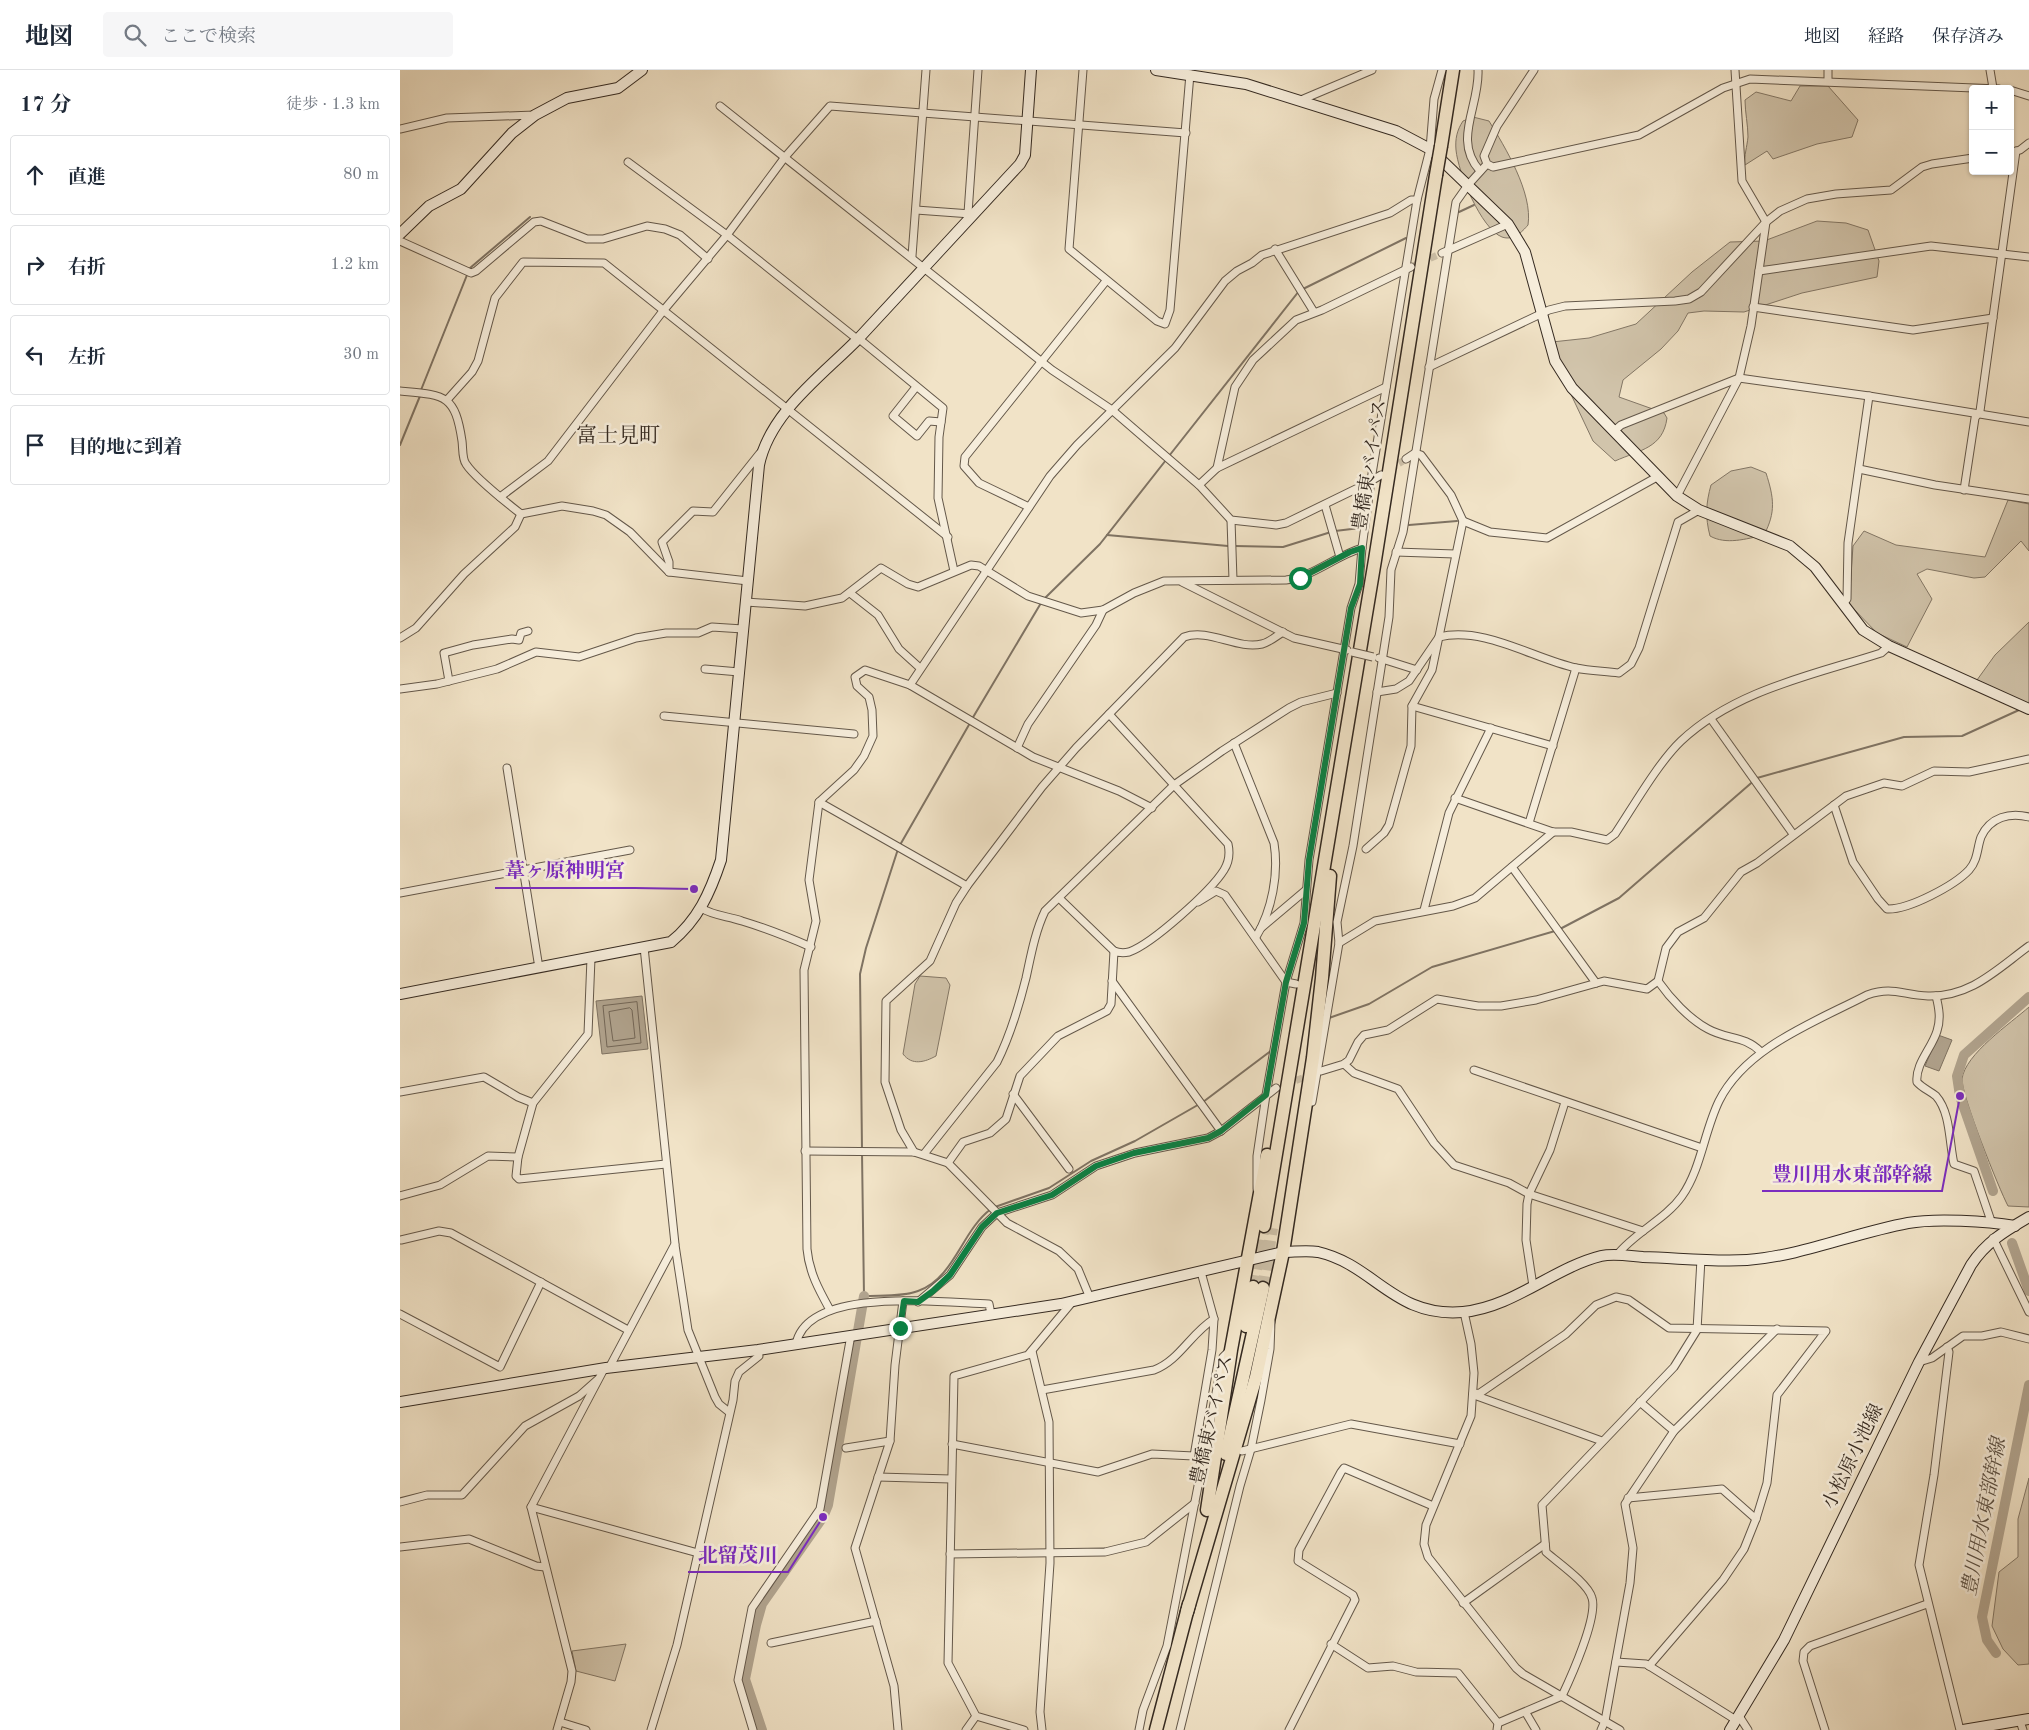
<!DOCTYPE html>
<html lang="ja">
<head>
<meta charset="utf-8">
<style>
  :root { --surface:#fff; --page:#f6f6f7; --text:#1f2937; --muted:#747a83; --line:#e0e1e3 }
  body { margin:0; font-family:"Old Standard TT","Noto Serif JP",serif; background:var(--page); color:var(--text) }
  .controls { position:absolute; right:15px; top:15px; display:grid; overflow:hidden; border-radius:5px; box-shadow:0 1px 4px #0004 }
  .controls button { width:45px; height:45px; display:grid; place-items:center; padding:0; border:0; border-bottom:1px solid var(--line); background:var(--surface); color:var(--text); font:25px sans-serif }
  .stop { position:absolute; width:15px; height:15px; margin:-11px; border:4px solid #0b8043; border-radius:50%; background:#fff }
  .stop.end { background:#0b8043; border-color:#fff; box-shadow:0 1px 5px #0008 }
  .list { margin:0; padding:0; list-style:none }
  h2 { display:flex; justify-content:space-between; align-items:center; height:65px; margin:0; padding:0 20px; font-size:21px }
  h2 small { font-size:16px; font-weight:400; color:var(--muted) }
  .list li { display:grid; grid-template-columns:32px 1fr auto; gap:15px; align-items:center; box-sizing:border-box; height:80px; margin:0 10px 10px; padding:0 10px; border:1px solid var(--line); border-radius:5px }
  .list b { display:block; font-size:19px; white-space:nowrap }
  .list em { font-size:16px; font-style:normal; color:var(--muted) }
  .icon { flex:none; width:28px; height:28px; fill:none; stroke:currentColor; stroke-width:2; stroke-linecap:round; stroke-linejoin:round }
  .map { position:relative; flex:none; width:1629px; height:1660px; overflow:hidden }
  header { display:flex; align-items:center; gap:30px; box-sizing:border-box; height:70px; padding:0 25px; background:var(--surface); border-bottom:1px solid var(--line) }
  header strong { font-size:24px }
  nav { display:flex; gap:28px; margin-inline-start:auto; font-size:18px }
  .search { width:350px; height:45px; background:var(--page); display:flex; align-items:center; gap:12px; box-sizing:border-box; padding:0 18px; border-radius:5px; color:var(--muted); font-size:19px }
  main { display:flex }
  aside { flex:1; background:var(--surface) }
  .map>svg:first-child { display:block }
</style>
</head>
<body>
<header>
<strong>地図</strong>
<div class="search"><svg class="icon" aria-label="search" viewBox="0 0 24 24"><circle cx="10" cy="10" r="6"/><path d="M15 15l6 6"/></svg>ここで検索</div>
<nav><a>地図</a><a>経路</a><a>保存済み</a></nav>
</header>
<main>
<aside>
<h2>17 分<small>徒歩 · 1.3 km</small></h2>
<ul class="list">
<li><svg class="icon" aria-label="ahead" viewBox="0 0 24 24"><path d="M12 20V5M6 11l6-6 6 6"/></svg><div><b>直進</b></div><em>80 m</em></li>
<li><svg class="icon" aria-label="right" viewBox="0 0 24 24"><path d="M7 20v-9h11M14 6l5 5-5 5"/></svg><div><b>右折</b></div><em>1.2 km</em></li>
<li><svg class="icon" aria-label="left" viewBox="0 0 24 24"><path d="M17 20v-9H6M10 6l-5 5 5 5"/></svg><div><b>左折</b></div><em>30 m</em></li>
<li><svg class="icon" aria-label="arrive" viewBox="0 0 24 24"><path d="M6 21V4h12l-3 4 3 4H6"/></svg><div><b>目的地に到着</b></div></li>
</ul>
</aside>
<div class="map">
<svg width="1629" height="1660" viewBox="0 0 1629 1660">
  <rect width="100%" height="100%" fill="#f1e3c7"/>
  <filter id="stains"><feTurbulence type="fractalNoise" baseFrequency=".004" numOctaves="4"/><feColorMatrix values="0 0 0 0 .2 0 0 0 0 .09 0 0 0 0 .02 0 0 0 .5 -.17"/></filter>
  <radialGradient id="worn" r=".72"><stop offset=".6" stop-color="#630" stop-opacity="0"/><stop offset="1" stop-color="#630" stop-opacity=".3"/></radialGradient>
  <g fill="#d1c4ab" stroke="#837766">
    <path d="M1400,16H1428L1458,50L1452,67L1417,74L1373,89L1367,81L1345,95C1344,85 1347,77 1348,67C1348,55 1345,42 1345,30L1356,22L1391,31Z"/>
    <path d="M1073,47L1089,51C1105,77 1133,123 1128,155C1122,162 1113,171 1102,167C1081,159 1058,102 1056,80C1055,69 1057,60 1063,51Z"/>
    <path d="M1417,151L1446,153L1468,160L1479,191L1477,207L1402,223L1344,242L1304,241L1288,243L1278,261L1261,279L1223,310L1219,327L1264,343L1267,348C1263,378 1240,380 1215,391L1193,371L1167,316L1153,297L1152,272L1189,268L1236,254L1292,202L1330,172L1364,171Z"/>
    <path d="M1351,397L1366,403C1374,428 1376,442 1364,465C1346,469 1326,475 1310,466C1305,447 1306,433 1311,415L1331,401Z"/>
    <path d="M1608,430L1629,434V481L1621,471L1585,507L1574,508L1527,499L1517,504L1532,529L1507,577L1477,563L1449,534L1453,476L1464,461L1496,475L1585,487Z"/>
    <path d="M1629,552V634L1577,610L1595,585Z"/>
    <path d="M520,906L546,908L550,915L536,986C525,992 512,996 503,984L515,914Z"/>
    <path d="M1629,937V1137L1608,1136C1599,1119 1561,1024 1562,1009C1565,984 1611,953 1629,937Z"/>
    <path d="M1629,1408V1594L1618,1595L1603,1579L1592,1556L1599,1502L1618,1487V1449Z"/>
    <path d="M226,1574L215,1611L176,1601L172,1581Z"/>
  </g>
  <g fill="#b1a48f" stroke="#7f7363">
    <path d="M242,926L248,979L202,984L196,931Z"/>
    <path d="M1538,965L1552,970L1539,1001L1525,996Z"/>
  </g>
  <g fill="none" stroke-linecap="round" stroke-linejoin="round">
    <g stroke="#736758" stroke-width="1">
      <path d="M237,932L241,973L207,977L203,936Z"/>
      <path d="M230,938L232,940L235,968L213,971L209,942Z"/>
    </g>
    <g stroke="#7f7363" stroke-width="2">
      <path d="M1059,142L1074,135"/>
      <path d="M70,198L130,147"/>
      <path d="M903,219L1006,168"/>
      <path d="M21,320L67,205"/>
      <path d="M0,375L20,326"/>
      <path d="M769,386L899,221"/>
      <path d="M1009,455L1057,451"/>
      <path d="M935,461L960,458"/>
      <path d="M707,465L828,476"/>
      <path d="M835,476L883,477L931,462"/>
      <path d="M644,529L700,474L766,390"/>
      <path d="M572,649L641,533"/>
      <path d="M500,775L570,653"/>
      <path d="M1160,859L1219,828L1357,708L1504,667L1562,666L1619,640"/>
      <path d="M929,948L969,934L1032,897L1155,861"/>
      <path d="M462,1079L460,904L466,878L498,779"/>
      <path d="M462,1083L464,1226C481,1225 502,1227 518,1221C554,1209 562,1160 591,1139"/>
      <path d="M595,1137L649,1118L691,1091L735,1071L803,1032L872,980"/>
    </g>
    <g stroke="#b1a48f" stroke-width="10">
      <path d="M1593,1121L1560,1026L1557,1006L1564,985L1629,927"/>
      <path d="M1612,1173L1629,1221"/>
      <path d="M1596,1583L1587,1570L1582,1547L1629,1315"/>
      <path d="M362,1660L345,1609L356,1555L362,1534L423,1447L428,1435L464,1226"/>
    </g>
    <g stroke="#cbbea6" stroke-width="7" stroke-dasharray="7 3.5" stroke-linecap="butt">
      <path d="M1011,197L1042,183"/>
      <path d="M990,399L1006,389"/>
      <path d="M886,1014L911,1005"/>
    </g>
    <g stroke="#cbbea6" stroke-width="12" stroke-dasharray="12 6" stroke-linecap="butt">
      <path d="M853,1217L864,1156"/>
      <path d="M863,1218L872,1158"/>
    </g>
    <defs>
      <g id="street">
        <path d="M683,0L669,179L757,251L765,254L770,240L790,4"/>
        <path d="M1078,0C1080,36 1052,70 1080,101"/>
        <path d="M1134,0L1097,56L1084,86L1087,94L1093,97L1239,65L1323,18L1350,9L1599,19"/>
        <path d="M1590,0L1593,18"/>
        <path d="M1428,11V0"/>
        <path d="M1610,20L1629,26"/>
        <path d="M901,30L972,0"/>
        <path d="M320,36L652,300L712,340L799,415L831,450L876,455L886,453L964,415L981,405"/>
        <path d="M0,59L47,48L135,45"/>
        <path d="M1610,83L1620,80L1629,73"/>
        <path d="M228,92L327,165L457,269"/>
        <path d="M516,140L571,144"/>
        <path d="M568,143L578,0"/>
        <path d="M0,171L71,203L76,201L134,152L141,151L187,169H203L247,156L265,159L280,165L308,189"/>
        <path d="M875,179L914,242"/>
        <path d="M1042,183L1108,154"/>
        <path d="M512,186L526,0"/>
        <path d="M1359,201L1531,176L1629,187"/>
        <path d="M1353,237L1513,260L1593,248"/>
        <path d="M458,268L543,338L539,367L538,428L554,501"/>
        <path d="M1029,297L1149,240L1165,236L1275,231L1289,229L1301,222L1366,152L1380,141L1407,129L1436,124L1491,120L1522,97L1532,94L1573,88"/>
        <path d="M516,317L493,346L517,366L529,351L541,352"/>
        <path d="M0,321C45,325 55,324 62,371C63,378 62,389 66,394C75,408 107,433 121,444"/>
        <path d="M47,330L72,302L78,291L95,228L123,192L204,193L548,467"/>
        <path d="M1214,361L1221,355L1339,308L1469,326L1629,352"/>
        <path d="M817,398L835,317L853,290L896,250L922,240L1011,197"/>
        <path d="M1459,399L1535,415L1629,429"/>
        <path d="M799,415L817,398L986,317"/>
        <path d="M1564,420L1575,348L1580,341L1616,81"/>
        <path d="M1277,426L1339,308L1351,256L1366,152L1342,111L1335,0"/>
        <path d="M100,427L148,391L263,241L327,165L385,87L430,36L786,63"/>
        <path d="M925,435L940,487"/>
        <path d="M629,437L579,413L564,396L565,387L706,211"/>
        <path d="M121,444L162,436L193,441L206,445L230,462L269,502L348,511"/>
        <path d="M831,450L833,510"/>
        <path d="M1063,451L1090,462L1147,468L1257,407"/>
        <path d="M996,482L1055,484"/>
        <path d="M269,502V492L262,472L293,441L313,442L360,383"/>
        <path d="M782,512L894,568L947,580"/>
        <path d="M450,523L478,545L499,579L520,598"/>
        <path d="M346,532L405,536L442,528L481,498L508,514L518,517L571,495L579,496L628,526L681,543L703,540L734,523L764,511L886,510C913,507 935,486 962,478"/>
        <path d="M1443,534L1447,529L1448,473L1469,326"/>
        <path d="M0,568L16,558L64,504L115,457L121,444"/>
        <path d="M979,588L1017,600"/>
        <path d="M305,599L339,602"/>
        <path d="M49,611L44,583L73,575L112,569L119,570L121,563L128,561"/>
        <path d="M510,615L650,406L677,375L775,278L825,211L837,201L852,193L862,185L990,143L1011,130H1017"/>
        <path d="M0,619L37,614L97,599L136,582L179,587L236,568L266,563H298L312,557L343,559"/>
        <path d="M977,622L996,619L1009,611L1039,567C1084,556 1134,589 1176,598C1190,601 1205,601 1219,603L1231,594L1239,578L1278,452L1299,440"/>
        <path d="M1012,636L1153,676"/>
        <path d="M264,646L454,664"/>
        <path d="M1311,649L1393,764"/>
        <path d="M834,673L874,773C879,804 872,840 856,867"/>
        <path d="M617,678L628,654L696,555L703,540"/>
        <path d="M107,698L139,898"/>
        <path d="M1055,728L1153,762H1171L1207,770L1215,764C1233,737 1258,693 1281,671C1335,620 1413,605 1481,583L1489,576"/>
        <path d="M419,732L567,816"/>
        <path d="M1434,735L1453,792L1478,829L1487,839C1509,840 1555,815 1569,800C1578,790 1577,778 1581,767C1590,747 1610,742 1629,747"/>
        <path d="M1129,753L1176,598"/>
        <path d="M966,779L984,763L989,755L1011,676L1012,636L1032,600L1063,451L1051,425L1021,385L1015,383L1006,389"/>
        <path d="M1112,797L1196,913"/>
        <path d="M0,823L230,780"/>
        <path d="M659,828L714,881"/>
        <path d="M798,832L816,821L825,825L886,912L896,914"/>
        <path d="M301,838C314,846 328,846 342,851C365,858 388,867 411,877"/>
        <path d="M1024,840L1049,743L1091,658"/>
        <path d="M861,858L906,820"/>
        <path d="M939,873L975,851L1053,836L1075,828L1153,762"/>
        <path d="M191,888L188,964L133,1033L118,1087L116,1106L119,1109L266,1094"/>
        <path d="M712,911L821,1061"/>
        <path d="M1258,911C1270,928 1289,949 1308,959C1328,970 1344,965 1361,982"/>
        <path d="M1536,926C1539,938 1541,949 1537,961C1532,978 1515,994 1517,1012C1522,1018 1530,1021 1536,1026C1551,1043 1549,1073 1554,1094L1574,1101L1591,1151"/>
        <path d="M944,994L954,1003L998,1019L1034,1073L1054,1095L1109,1113L1129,1124L1243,1161"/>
        <path d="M1074,1000L1302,1078"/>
        <path d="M921,1001L944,994L949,990L958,972L964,965L988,960L1037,929L1078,936H1101L1136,930L1204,911L1247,919L1258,911L1266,878L1278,862L1304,848L1341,802L1357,793L1446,726L1484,713L1502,716L1534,701L1569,702L1629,689"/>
        <path d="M0,1022L84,1007L118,1027L133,1033"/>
        <path d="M613,1024L669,1099"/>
        <path d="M912,1032L939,873L937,852L953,776L989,547L991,500L1003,462L1056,132L1068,115L1087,94"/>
        <path d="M405,1081L514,1082L548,1093L607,1153L659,1181L678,1199L690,1228"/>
        <path d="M514,1082L501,1060L485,1012L486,931L530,891L556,833L567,816L642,717L676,678L784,567C809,558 837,580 862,574C870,572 876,566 883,562"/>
        <path d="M524,1084L597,992C610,966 619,936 626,908C631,885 635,862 645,841L774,715L822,681L889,638L901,632L937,623"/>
        <path d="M548,1093L563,1072L590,1063L606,1049L620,1006L658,966L707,941L711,934L714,881C719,883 724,883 729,882C752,874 811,821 824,800C829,792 830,783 828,774L709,644"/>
        <path d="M857,1119V1086L866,1025L886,912L904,853L909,790L951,538L959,514L962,478L971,410L1017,130L1030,79L1034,29L1042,0"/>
        <path d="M0,1126L40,1115L88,1086L118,1087"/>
        <path d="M1593,1168L1629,1242"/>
        <path d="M1,1170L39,1161L51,1163L228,1260"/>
        <path d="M275,1175L288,1260L315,1327L319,1334L329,1342"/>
        <path d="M1217,1185C1235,1162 1265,1150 1282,1126C1301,1099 1304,1062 1319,1031C1346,977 1415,952 1467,925C1493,916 1502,925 1528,926C1571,927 1596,900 1629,876"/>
        <path d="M1133,1216L1126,1170L1127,1134L1129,1124L1150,1080L1165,1032"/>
        <path d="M518,1232L550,1205L582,1157L597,1143L652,1125L696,1096L735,1083L808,1068L821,1061L876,1018"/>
        <path d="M430,1240C419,1220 409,1202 407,1179L404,900L416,851L409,810L419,732L454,700L464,686L473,666L472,640L469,627L457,616L455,607L465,600L510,615L633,687L719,721L752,738"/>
        <path d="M1064,1242L1071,1274L1074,1303L1071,1346L1026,1455L1024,1474L1028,1487L1116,1598L1123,1604L1220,1660"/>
        <path d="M0,1244L100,1297L141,1212"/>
        <path d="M396,1274C408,1215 545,1233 589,1234L591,1244"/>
        <path d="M1547,1277L1549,1282L1534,1405L1519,1495L1560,1660"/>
        <path d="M632,1281L649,1352L650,1493L640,1642L642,1660"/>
        <path d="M1519,1292L1532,1288L1563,1266H1582L1601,1262L1629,1269"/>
        <path d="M209,1298L275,1174L244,877"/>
        <path d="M642,1320L754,1300C779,1291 791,1263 814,1249L801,1202"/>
        <path d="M1073,1324L1080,1323L1166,1264L1196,1235L1216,1227L1229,1230L1269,1258L1426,1261L1377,1325L1367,1413L1356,1449L1344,1479L1323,1510L1249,1596"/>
        <path d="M1074,1325L1202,1371"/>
        <path d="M1240,1332L1274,1361"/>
        <path d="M552,1374L698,1402L752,1384L794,1386L812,1280L814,1249"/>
        <path d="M446,1378L490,1371"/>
        <path d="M842,1381L951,1354L1060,1374"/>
        <path d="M478,1407L551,1409"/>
        <path d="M1228,1428L1322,1419L1356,1449"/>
        <path d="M0,1432L27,1425H62L125,1356L179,1326L197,1310"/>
        <path d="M131,1437L298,1483"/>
        <path d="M0,1477L69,1469L136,1496L145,1497"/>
        <path d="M550,1484L705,1482L746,1472L795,1433"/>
        <path d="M1063,1533L1145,1474"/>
        <path d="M371,1573L476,1551"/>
        <path d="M931,1574L968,1598L993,1596L1016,1602L1058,1603L1098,1653L1097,1660"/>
        <path d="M1216,1592L1246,1594L1336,1650"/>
        <path d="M1126,1643L1136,1660"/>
        <path d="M1339,1646L1348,1660"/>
        <path d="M1620,1651L1623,1660"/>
        <path d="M160,1652L186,1660"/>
        <path d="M1098,1653L1162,1626C1171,1607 1198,1547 1192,1528C1188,1513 1157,1492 1146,1482L1142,1435L1274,1297L1297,1260L1301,1189"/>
        <path d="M157,1660L171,1612L172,1601L131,1437L204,1299"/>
        <path d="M251,1660L277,1575L333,1330L335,1311L339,1302L359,1286L358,1280"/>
        <path d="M353,1660L338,1610L352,1538L420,1439L451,1265"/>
        <path d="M498,1660L494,1616L455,1478L490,1371L495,1295L503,1231"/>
        <path d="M566,1660L576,1646"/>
        <path d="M624,1660L576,1646L548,1593L554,1306L628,1285L673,1231"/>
        <path d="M739,1660L743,1640L767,1576L823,1287L829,1281"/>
        <path d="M780,1660L840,1416L851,1379L861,1330L870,1279L871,1252"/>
        <path d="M889,1660L955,1530L953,1525L898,1491L899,1480L941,1402L944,1398L1033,1436"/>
        <path d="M1201,1660L1205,1651L1230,1513L1233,1478L1225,1434L1274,1361L1377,1259"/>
        <path d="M1425,1660L1403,1591L1404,1582L1410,1576L1527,1534"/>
      </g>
      <g id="secondary">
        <path d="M756,0L846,14L996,61L1030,79L1108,154L1125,182L1155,291L1172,318L1277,426L1299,440L1390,476L1415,497L1463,560L1489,576L1629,639"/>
        <path d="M0,164L29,136L61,119L112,63L135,45L167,28L218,18L242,0"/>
        <path d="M0,924L271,872C298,850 310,823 321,790L359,395C370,342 423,305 459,268C513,210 566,152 620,94L625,85L631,0"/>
        <path d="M0,1332L206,1298L358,1280L661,1234L883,1182C894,1182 907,1180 918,1182C975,1195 994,1248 1063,1242C1114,1237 1153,1198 1201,1186C1214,1183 1230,1186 1243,1187C1278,1188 1313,1192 1347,1190C1401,1186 1454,1163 1508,1153C1535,1148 1587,1151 1615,1156"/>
        <path d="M1330,1660L1384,1570L1519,1292L1571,1195C1586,1172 1605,1161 1629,1147"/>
        <path d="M1563,1660L1629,1649"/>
      </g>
      <g id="highway">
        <path d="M1041,76L1053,0"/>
        <path d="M864,1156L975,490L1036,105"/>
        <path d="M846,1256L853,1217"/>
        <path d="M826,1384L863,1218"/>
        <path d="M807,1440L831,1280L867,1085"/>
        <path d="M787,1542L856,1307L883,1182L913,988L922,908L930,806"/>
        <path d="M756,1660L789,1534"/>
      </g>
    </defs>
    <use href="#street" stroke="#64584a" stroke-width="9"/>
    <use href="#secondary" stroke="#352a21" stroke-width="12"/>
    <use href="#highway" stroke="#352a21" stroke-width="15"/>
    <use href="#street" stroke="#f6eddb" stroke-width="7"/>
    <use href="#secondary" stroke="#f6eddb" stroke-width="10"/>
    <use href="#highway" stroke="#f1e3c7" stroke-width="12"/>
    <defs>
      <path id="street-bridge" d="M952,582L973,587"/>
      <path id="highway-bridge" d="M1036,105L1041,76"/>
    </defs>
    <use href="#street-bridge" stroke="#64584a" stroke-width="9" stroke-linecap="butt"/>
    <use href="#highway-bridge" stroke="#352a21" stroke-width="15" stroke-linecap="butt"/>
    <use href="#street-bridge" stroke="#f6eddb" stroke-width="7"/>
    <use href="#highway-bridge" stroke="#f1e3c7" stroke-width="12"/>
  </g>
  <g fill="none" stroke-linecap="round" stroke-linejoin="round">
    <path stroke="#0b8043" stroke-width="6" d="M500,1258L504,1231L518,1232L533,1221L550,1205L582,1157L597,1143L652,1125L696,1096L734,1083L808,1068L821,1061L866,1025L886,912L904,853L909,790L951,538L960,514L962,478L950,482L900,508"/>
  </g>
  <g text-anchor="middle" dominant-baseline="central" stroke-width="5" stroke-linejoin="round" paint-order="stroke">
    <g font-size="19" fill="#352a21" stroke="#f6eddb">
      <text transform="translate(971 395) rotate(-81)">豊橋東バイパス</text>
      <text transform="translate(813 1350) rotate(-77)">豊橋東バイパス</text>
      <text transform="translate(1454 1387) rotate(-64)">小松原小池線</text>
    </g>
    <g font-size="20" font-style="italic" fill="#5a4f42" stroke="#f6eddb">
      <text transform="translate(1585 1447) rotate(-79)">豊川用水東部幹線</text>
    </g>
    <g font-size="21" fill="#352a21" stroke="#f6eddb">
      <text x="218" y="366">富士見町</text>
    </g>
  </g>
  <path fill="none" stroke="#7b2cbf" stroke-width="2" d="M294 819L235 818H95M1560 1026L1542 1121H1362M423 1447L388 1502H288"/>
  <g fill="#7b2cbf" stroke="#f6eddb" stroke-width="2">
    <circle cx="294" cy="819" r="5"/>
    <circle cx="1560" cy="1026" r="5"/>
    <circle cx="423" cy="1447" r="5"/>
  </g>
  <g font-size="20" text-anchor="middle" font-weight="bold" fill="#7b2cbf" stroke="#f6eddb" stroke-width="5" stroke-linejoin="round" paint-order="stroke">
    <text x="165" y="807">葦ヶ原神明宮</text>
    <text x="1452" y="1111">豊川用水東部幹線</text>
    <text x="338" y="1492">北留茂川</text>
  </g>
  <rect width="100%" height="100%" filter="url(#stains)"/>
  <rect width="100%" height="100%" fill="url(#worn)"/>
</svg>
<div class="controls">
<button>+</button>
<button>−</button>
</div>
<div class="stop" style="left:900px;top:508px"></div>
<div class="stop end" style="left:500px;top:1258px"></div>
</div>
</main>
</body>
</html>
